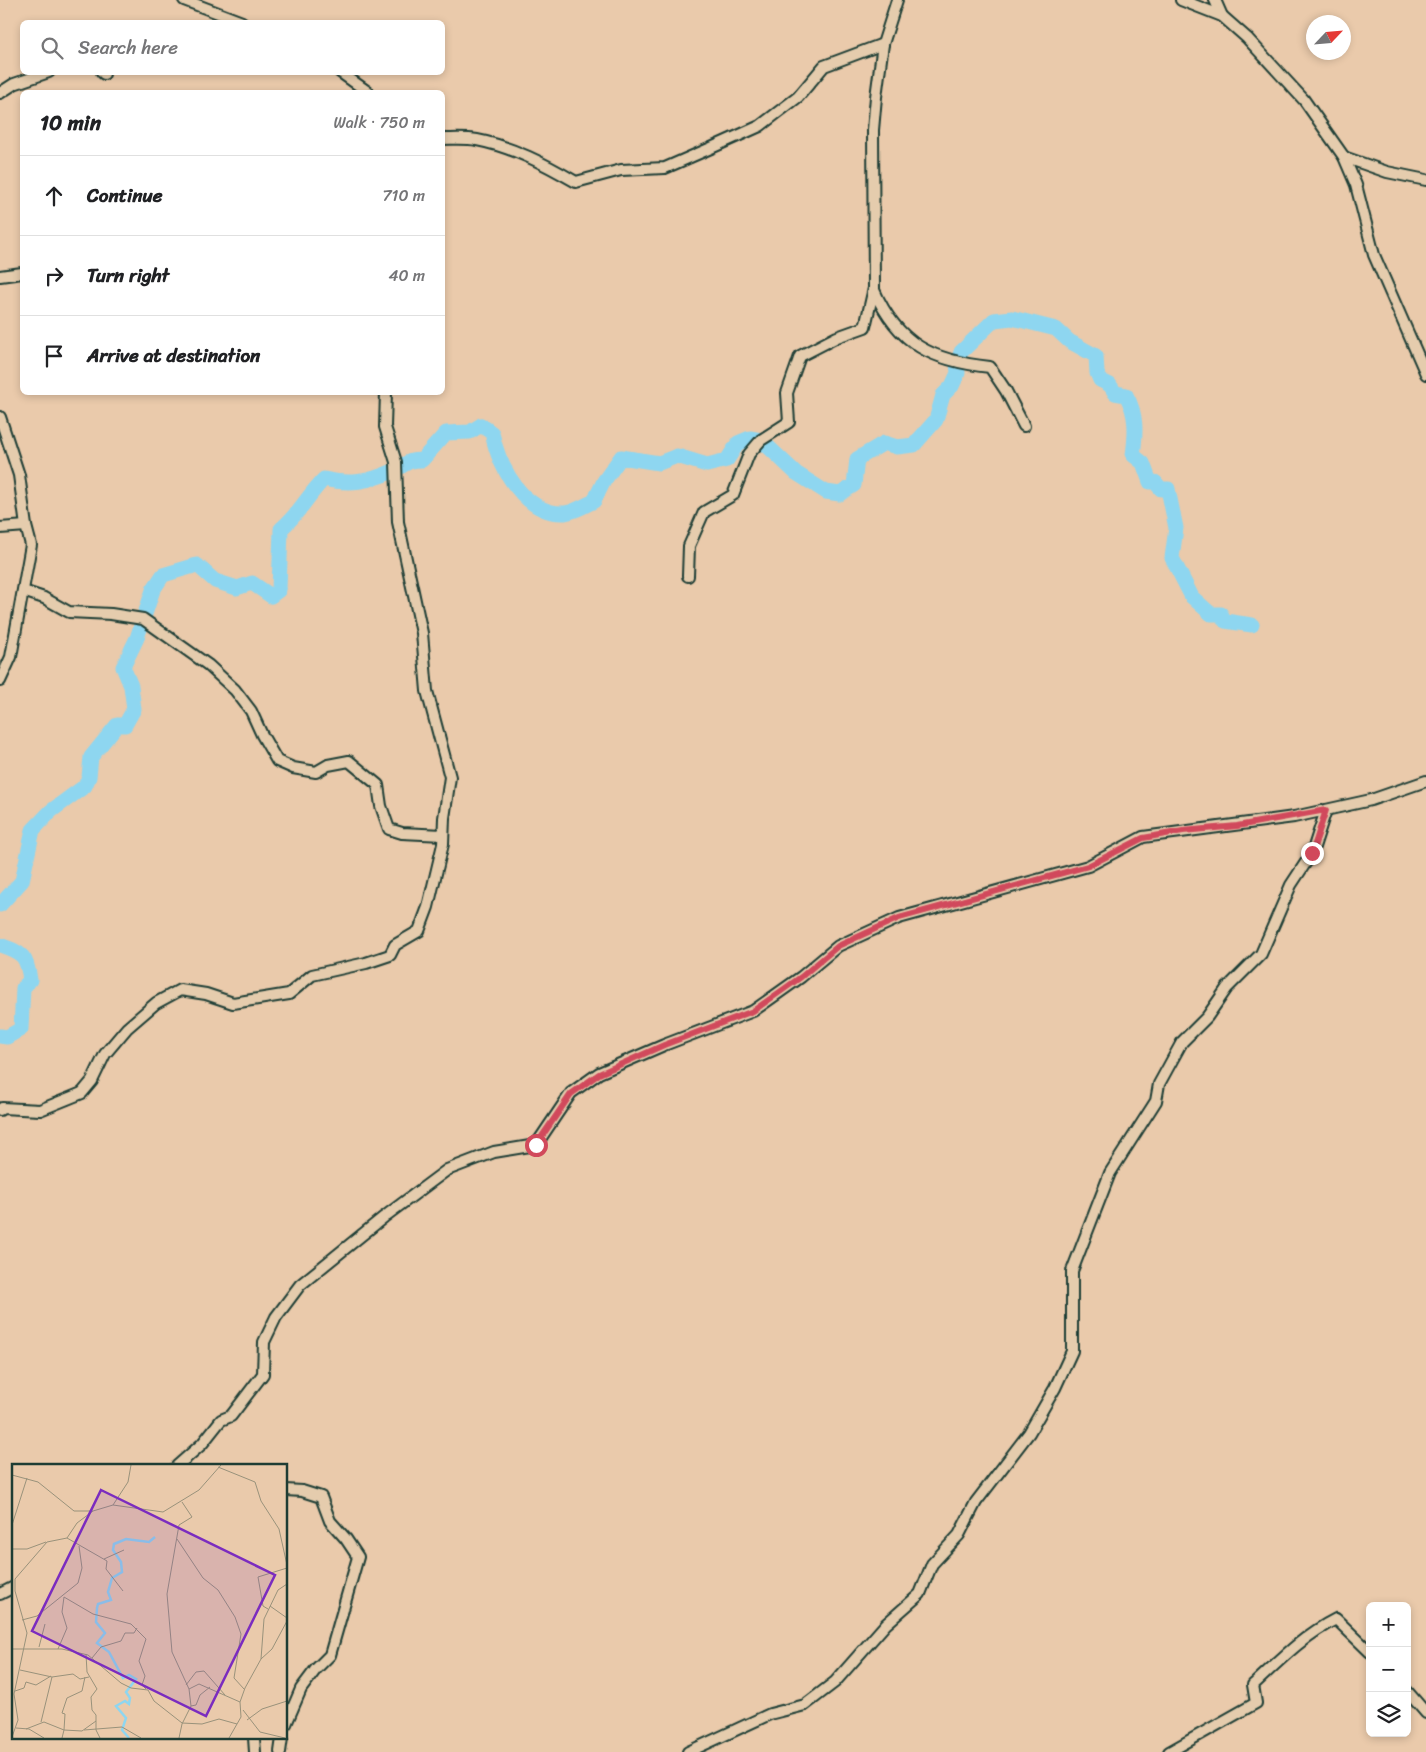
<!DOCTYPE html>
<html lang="en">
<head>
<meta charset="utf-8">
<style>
  :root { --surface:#fff; --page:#f6f6f6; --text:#202124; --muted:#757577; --line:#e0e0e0 }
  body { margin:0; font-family:Sriracha,sans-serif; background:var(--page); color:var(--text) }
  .controls { position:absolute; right:15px; bottom:15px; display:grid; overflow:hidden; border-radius:8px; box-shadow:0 2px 8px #0003 }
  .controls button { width:45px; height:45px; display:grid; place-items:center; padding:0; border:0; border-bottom:1px solid var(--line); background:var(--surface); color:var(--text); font:25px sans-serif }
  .compass { position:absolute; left:1306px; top:15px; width:45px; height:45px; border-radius:50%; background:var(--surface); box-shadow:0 2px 8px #0003; rotate:64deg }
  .stop { position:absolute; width:15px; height:15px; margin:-11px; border:4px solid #d1495b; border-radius:50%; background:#fff }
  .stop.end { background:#d1495b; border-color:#fff; box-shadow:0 1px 5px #0008 }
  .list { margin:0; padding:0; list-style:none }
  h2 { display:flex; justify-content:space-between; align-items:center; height:65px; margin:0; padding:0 20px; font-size:21px }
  h2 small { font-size:16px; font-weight:400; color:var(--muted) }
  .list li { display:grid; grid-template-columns:32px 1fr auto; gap:15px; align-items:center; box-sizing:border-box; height:80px; padding:0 20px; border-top:1px solid var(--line) }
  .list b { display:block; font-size:19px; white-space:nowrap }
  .list em { font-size:16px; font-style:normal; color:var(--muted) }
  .icon { flex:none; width:28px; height:28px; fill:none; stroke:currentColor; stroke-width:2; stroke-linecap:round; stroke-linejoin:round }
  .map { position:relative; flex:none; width:1426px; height:1752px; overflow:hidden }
  .search { position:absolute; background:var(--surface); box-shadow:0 2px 8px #0003; left:20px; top:20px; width:425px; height:55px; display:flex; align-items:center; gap:12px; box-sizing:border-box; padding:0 18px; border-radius:8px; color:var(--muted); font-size:19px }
  .panel { position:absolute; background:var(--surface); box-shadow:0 2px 8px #0003; left:20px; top:90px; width:425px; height:305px; border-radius:8px }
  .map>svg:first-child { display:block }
</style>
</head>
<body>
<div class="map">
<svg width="1426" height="1752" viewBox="0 0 1426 1752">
  <rect width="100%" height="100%" fill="#eacaab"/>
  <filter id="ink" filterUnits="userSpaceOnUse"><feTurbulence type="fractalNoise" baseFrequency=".02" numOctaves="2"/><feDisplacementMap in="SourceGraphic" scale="10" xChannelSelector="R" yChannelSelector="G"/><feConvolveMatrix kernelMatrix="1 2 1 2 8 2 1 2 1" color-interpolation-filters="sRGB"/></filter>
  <g filter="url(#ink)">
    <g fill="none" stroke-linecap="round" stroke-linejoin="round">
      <g stroke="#8ed6f0" stroke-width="15">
        <path d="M0,905L22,881L33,830L51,811L85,786L89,777L91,757L117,725H125L134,709L131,686L123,667L137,638L153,590L163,575L197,565L215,581L237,588L252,583L271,596L279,590L281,529C300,513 307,496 324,479C350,485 368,482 393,471C407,465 405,460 422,460L446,433L470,432L481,425L492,433C499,467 524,515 565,513C575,512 586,505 594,501L604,481L621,457L659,463L677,456L707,465L727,460L738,443L750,438L761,440L796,473L826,492L840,494L854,485L857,459L884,443L897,447L914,445L936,420L943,395L952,386L958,373L957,363L961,352L994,320L1012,318L1056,329L1069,341L1096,356L1097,373L1100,380L1110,385L1115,393L1126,395C1137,414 1136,433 1133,455L1143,463L1150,482H1155L1161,489H1168L1176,528L1172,558L1192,597L1211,614H1221L1225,621L1252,625"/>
        <path d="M0,945C23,953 27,956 30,980L23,988L21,1029L7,1037L0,1036"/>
      </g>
      <defs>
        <g id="street">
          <path d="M184,0L242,22"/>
          <path d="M1181,0L1222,16L1247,38L1304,100L1344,157L1356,185L1374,255L1426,374"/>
          <path d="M1215,0L1222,16"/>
          <path d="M102,72L104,74"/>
          <path d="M340,72L368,92"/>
          <path d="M0,93L14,84L49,72"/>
          <path d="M442,139C454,139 466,138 477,140C513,147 545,164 576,182L621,170L665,168L711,148L760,126L798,97L824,66L883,44"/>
          <path d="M1344,157L1387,172L1426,180"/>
          <path d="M0,276L22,273"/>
          <path d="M874,290C898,345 933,361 990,367L1006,391L1024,426"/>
          <path d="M0,417L19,475L26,526L31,545L11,657L0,681"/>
          <path d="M0,528L26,526"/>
          <path d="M688,576L689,546L704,512L733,495L749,454L761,440L789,422L787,393L800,356L837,337L865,327L874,288L873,130L876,97L883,44L897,0"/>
          <path d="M23,591L44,598L69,612L111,614L143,619L208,665L235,690L251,711L262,735L277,761L293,768L316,772L328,765L349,761L378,785L381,806L389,829L402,833L443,835"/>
          <path d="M0,1110L2,1108L40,1110L82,1093L92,1081L105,1054L127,1028L156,1003L180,990L206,994L233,1003L289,994L312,975L366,963L390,955L395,945L419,931L428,907L443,844L444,818L450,777L427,691L422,633L398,522L396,462L385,427L386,392"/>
          <path d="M177,1466L202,1444L221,1420L231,1416L263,1374L264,1342L276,1317L300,1285L384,1217L447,1170L494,1152L536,1145L571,1093L599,1073L664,1045L753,1011L801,977L838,946L899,918L1088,866L1143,837L1294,817L1371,800L1426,781"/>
          <path d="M286,1490L302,1491L321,1497L330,1521L346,1539L358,1557L330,1655L316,1669L301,1689L286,1724"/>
          <path d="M0,1594L14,1587"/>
          <path d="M1407,1691L1426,1713"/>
          <path d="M254,1738L255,1752"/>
          <path d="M280,1752L282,1738"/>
          <path d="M688,1752L770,1714L805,1705L835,1682L886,1624L920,1594L932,1564L959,1535L976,1502L1029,1433L1055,1388L1072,1351V1271L1110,1173L1156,1101L1159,1084L1182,1042L1207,1017L1227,988L1261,954L1291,885L1312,853L1326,810"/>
          <path d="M1169,1752L1256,1703L1253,1685C1279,1661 1304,1635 1336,1619L1370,1652"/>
        </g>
      </defs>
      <use href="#street" stroke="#1f3d34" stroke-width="14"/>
      <use href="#street" stroke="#e5ccad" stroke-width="10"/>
    </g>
  </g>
  <g fill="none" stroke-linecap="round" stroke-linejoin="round" filter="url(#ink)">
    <path stroke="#d1495b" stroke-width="6" d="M536,1145L571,1094L599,1074L664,1045L753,1011L801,977L838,946L899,918L1088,866L1143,838L1183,831L1237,826L1326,810L1312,853"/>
  </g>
  <g transform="translate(12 1464)">
    <rect width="275" height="275" fill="#eacaab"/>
    <path fill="none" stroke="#8ed6f0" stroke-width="2.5" d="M117,274L110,266L114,254L104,242L113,237L117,240L118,234L114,228L124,215L117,211L111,214L97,188L85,179L93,169L84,158L85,144L86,140L99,136L96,128L100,114L110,108L109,98L101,86L102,80L114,75L137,78L143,73"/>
    <path fill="none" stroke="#99927b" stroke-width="1" d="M206,3L243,18L249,37L267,65L275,101M0,11L26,18L62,47H81M101,41L116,18L119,1M0,61L15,14M55,74L95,97L94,105L111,127M165,75L191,114L206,126L223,153L229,170L222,214L232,225M0,85H15L34,78M92,95L112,86M258,142L275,154M256,145L251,142L246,113L275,104M10,156L25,152L66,119L70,104L67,82M27,183L33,160M0,185H50L76,191L109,219L119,224L136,226L142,237L170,259L190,260L207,255L225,260M46,185L55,164L50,148L52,133L81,150L119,160L134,175L127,197L133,212L130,221L134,225M74,190L75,208L85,225L79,233L80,246L84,251V266L88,274M80,194L89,183L109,177L113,169H122L125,164M249,195L260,185L275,157M8,206L40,213L61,210L68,215L77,213M174,221L184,208L192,207L213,231M177,225L187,220L228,238M3,227L12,224L14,218L24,221L39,212M179,242L184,241L188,231L198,223M231,246L248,268L273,274M235,256L250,245L275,237M29,258L40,213M4,264L17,265L32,274M14,265L32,258L52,266M52,266L53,250L50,249L55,234L70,227L73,213M72,266L110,263L129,274M0,273L6,256L2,230L15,169L3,127V115L35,78L55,74L65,59L81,47L101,41L151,48L187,26L209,1M50,274L52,266L70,267L84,257M167,274L170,260L179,242L177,225L160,188L155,130L167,61L180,53L170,38M217,274L229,253L228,238L233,224L249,195L252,155L266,126L275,120"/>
    <path fill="#7b2cbf" fill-opacity="0.15" stroke="#7b2cbf" stroke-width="2.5" d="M89,26L263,111L194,252L20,167Z"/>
    <rect width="275" height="275" fill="none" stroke="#1f3d34" stroke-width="2.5"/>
  </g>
</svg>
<div class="controls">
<button>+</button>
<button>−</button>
<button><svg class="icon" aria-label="layers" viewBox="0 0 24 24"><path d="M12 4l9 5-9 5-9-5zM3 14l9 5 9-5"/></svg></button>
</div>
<svg class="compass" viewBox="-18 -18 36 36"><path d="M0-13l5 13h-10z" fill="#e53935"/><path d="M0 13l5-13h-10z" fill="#757577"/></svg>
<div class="stop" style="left:536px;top:1145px"></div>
<div class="stop end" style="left:1312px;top:853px"></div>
<div class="search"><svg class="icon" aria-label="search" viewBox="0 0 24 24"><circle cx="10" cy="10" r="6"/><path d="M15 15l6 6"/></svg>Search here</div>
<section class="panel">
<h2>10 min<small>Walk · 750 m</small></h2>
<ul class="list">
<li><svg class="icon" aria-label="ahead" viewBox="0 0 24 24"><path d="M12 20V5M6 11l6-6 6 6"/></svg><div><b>Continue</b></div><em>710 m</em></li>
<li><svg class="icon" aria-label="right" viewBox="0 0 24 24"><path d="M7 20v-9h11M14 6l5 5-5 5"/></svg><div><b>Turn right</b></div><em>40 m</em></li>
<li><svg class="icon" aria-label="arrive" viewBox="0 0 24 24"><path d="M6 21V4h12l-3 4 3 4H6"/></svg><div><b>Arrive at destination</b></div></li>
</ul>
</section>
</div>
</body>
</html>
